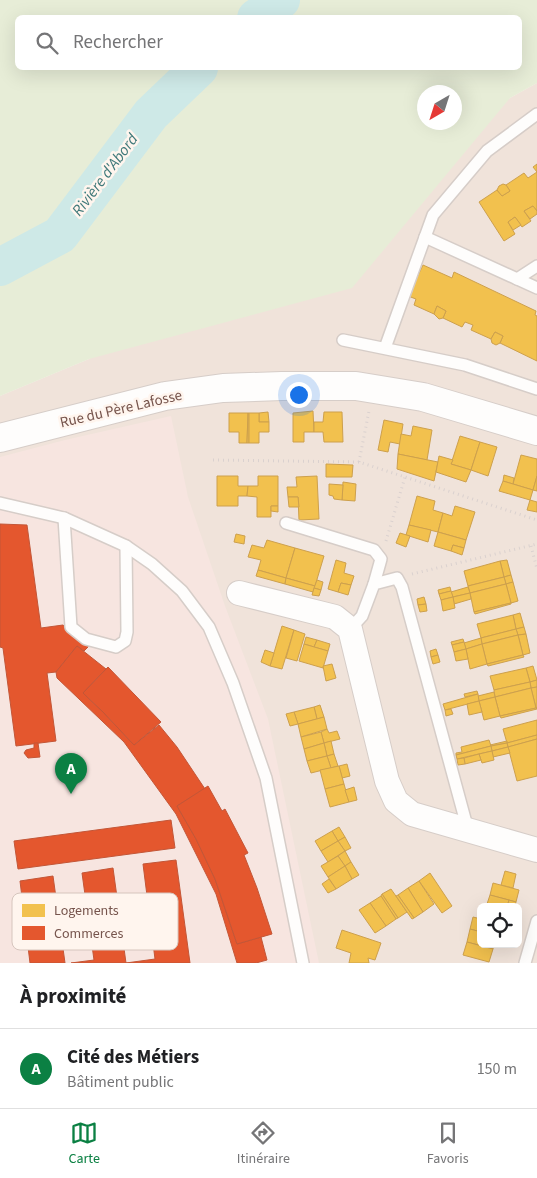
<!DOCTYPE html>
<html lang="fr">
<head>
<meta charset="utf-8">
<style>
  :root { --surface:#fff; --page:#f6f6f6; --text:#202124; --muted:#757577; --line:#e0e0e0; --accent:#0b8043 }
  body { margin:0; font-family:"Source Sans 3",sans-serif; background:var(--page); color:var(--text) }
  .controls { position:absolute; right:15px; bottom:15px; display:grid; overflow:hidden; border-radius:8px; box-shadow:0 5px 20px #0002 }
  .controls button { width:45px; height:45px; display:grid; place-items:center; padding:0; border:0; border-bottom:1px solid var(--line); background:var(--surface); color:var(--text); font:25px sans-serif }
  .compass { position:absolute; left:417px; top:85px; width:45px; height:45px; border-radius:50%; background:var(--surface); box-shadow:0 5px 20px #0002; rotate:219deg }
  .you { position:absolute; left:298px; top:394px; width:18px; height:18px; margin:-12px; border:4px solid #fff; border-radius:50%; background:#1a73e8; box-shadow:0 0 0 8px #1a73e833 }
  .badge { display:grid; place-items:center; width:32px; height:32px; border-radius:50%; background:var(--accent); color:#fff; font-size:16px; font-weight:700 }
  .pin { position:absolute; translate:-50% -41px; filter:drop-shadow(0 1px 2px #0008) }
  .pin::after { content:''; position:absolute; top:26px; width:18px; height:15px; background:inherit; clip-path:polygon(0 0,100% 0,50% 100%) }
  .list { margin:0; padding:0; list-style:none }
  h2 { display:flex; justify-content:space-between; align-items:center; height:65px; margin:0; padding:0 20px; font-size:21px }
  h2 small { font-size:16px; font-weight:400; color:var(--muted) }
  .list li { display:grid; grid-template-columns:32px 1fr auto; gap:15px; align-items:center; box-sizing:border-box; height:80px; padding:0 20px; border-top:1px solid var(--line) }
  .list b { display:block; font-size:19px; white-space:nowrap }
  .list p { margin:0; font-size:16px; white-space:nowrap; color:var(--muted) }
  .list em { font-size:16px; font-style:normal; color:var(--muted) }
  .icon { flex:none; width:28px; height:28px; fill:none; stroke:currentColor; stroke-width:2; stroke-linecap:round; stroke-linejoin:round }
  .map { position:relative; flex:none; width:537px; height:963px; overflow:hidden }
  .search { position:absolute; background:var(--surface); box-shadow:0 5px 20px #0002; left:15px; right:15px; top:15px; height:55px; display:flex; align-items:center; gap:12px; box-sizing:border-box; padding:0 18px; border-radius:8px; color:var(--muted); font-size:19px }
  .sheet { height:145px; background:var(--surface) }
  nav { display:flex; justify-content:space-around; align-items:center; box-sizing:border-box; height:70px; border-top:1px solid var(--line); background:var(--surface); font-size:14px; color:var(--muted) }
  nav a { display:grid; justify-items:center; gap:2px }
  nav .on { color:var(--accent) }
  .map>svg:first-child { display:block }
</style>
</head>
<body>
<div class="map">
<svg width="537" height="963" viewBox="0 0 537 963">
  <rect width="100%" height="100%" fill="#f7f1ec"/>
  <path fill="#f0e3da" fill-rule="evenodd" d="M537,83V963H0V396L89,359L510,98ZM481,907H518V944H481Z"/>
  <path fill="#f7e5e0" d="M171,416L188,497L225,606L268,719L319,963H0V457L65,440Z"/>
  <path fill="#e7edd7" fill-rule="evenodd" d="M0,0H537V83L510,98L352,288L89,359L0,396ZM18,18H520V68H18ZM424,92H454V122H424Z"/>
  <g fill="#f2c14e" stroke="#cda04d">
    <path d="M537,164V211L533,206L524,211L531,221L522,227L515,217L508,222L515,234L504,241L479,202L497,190L502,196L510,191L506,185L524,173L528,178L537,172L533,167Z"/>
    <path d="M503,184L506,185L510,191L502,196L497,190L499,186Z"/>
    <path d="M533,206L537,211V214L530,219L524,211Z"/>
    <path d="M515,217L521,225L513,230L508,222Z"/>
    <path d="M423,265L452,278L454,272L536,311L535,315L537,316V361L500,343L503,336L495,332L491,339L471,330L473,325L465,322L462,327L443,318L446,311L437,306L434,314L414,305L416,299L408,296Z"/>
    <path d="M437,306L446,311L443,318L439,319L434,314Z"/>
    <path d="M495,332L503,336L500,343L496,345L492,343L491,339Z"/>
    <path d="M313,411L314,432H304V442H293V413Z"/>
    <path d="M268,412L269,422H259V413Z"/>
    <path d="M324,412H342L343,442H324L323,432H314V422H323Z"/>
    <path d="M229,413H248L247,443H239V432H229Z"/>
    <path d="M248,413H249V443H247Z"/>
    <path d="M249,413H259V422H269V432H259V443H249Z"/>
    <path d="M384,420L403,424L400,444L390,442L388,452L378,450Z"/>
    <path d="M413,426L432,430L427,460L398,454L401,434L411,436Z"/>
    <path d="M460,436L480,442L471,470L451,464Z"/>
    <path d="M480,442L497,447L488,476L471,470Z"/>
    <path d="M398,454L438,462L434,481L397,469Z"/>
    <path d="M521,455L537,459V476L533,490L513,484Z"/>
    <path d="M439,456L453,460L451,464L471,470L466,482L436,472Z"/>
    <path d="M326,464L353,465L352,477H326Z"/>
    <path d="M504,475L514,478L513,484L503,481Z"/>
    <path d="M217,476H238V486H248L247,496H238V506H217Z"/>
    <path d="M258,476H278V506H271V517H257V497L247,496L248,486H258Z"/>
    <path d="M317,476L319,519L299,520L298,497H288L287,487H297L296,477Z"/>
    <path d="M537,476V491L533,490Z"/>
    <path d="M503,481L533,490L530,500L499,491Z"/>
    <path d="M343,482L356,484L355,501L342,500Z"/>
    <path d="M329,484L343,485L342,500L334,499L333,496L329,495Z"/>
    <path d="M417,496L435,501L433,510L443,513L438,532L409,525Z"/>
    <path d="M288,497H298L299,507H289Z"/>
    <path d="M530,500L537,502V512L527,510Z"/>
    <path d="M271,506H278V512L271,511Z"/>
    <path d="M455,506L475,512L466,540L438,532L443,513L452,516Z"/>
    <path d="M409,525L431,530L428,542L406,535Z"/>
    <path d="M438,532L466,540L464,548L453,545L451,551L434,546Z"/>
    <path d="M400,533L410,536L406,547L396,543Z"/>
    <path d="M236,534L245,536L244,544L234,542Z"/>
    <path d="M267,540L295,548L286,578L258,570L261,560L248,557L252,545L264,548Z"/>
    <path d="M453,545L464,548L462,555L451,551Z"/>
    <path d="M295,548L324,556L315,586L286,578Z"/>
    <path d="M336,560L346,563L344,573L354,576L351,585L341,583L338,592L328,589Z"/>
    <path d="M507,560L511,575L504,577L500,561Z"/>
    <path d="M500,561L504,577L468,586L464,571Z"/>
    <path d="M258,570L286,578L285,584L256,576Z"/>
    <path d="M511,575L513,582L506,584L504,577Z"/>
    <path d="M504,577L506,584L470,593L468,586Z"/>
    <path d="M286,578L315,586L313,592L285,584Z"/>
    <path d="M317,580L323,582L321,590L314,588Z"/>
    <path d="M513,582L518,601L511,603L506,584Z"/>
    <path d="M341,583L351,585L348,595L338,592Z"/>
    <path d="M506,584L511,603L474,612L470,593Z"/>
    <path d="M450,587L451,591L439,594L438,590Z"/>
    <path d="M468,587L470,593L453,597L451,592Z"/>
    <path d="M314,588L321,590L319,596L312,595Z"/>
    <path d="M451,591L453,597L441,600L439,594Z"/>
    <path d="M470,593L471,599L454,604L453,597Z"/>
    <path d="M424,597L426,604L418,605L417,599Z"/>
    <path d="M453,597L455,608L443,611L441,600Z"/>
    <path d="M511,603V604L475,614L474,612Z"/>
    <path d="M426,604L427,611L420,612L418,605Z"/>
    <path d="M520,613L524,627L516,629L513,615Z"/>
    <path d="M513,615L516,629L481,638L477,624Z"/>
    <path d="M282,626L294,630L282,669L270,666Z"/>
    <path d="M524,627L526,634L518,635L516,629Z"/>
    <path d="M516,629L518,635L482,644L481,638Z"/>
    <path d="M294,630L305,634L297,661L286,658Z"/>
    <path d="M526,634L530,653L523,655L518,635Z"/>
    <path d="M518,635L523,655L487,664L482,644Z"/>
    <path d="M306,637L317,640L314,647L304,644Z"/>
    <path d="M481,638L482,644L466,649L464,643Z"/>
    <path d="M463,639L464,642L452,645L451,642Z"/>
    <path d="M317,640L330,644L328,651L314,647Z"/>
    <path d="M464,642L466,649L454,652L452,645Z"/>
    <path d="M304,644L328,651L323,668L299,661Z"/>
    <path d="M482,644L487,664L470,669L466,649Z"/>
    <path d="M436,649L438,655L431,657L430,651Z"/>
    <path d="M466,649L468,659L456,661L454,652Z"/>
    <path d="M265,650L274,653L270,666L261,662Z"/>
    <path d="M438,655L440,662L433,664L431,657Z"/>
    <path d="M523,655L524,657L488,666L487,664Z"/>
    <path d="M332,664L336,678L326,681L323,666Z"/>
    <path d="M533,666L537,680L530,682L526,668Z"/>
    <path d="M526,668L530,682L494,690L490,676Z"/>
    <path d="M537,680V687L531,688L530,682Z"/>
    <path d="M530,682L531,688L495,697L494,690Z"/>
    <path d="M537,687V707L536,708L531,688Z"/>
    <path d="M531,688L536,708L500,716L495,697Z"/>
    <path d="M477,691L478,694L465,697L464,694Z"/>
    <path d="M494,692L495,697L479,701L478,696Z"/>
    <path d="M478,694L479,701L445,710L443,704Z"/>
    <path d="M495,697L500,716L484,720L479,701Z"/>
    <path d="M479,701L482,712L469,715L467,704Z"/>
    <path d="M320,705L324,717L317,719L314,707Z"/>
    <path d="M314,707L317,719L298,724L294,712Z"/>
    <path d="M536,708L537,709L501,718L500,716Z"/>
    <path d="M451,709L453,714L446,716L445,710Z"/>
    <path d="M294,712L298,724L290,726L286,714Z"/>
    <path d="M324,717L327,729L301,737L298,724Z"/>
    <path d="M537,720V735L507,743L503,729Z"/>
    <path d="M327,729L329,733L337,731L340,739L324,743L321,732Z"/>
    <path d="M321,732L324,743L304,749L301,737Z"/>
    <path d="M537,735V739L508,747L507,743Z"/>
    <path d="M537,739V776L517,781L508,747Z"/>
    <path d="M489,740L491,746L456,755V753L462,752L461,747Z"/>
    <path d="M331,741L334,754L327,756L324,743Z"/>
    <path d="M507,741V743L491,746L490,745Z"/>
    <path d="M324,743L327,756L307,761L304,749Z"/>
    <path d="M507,743L508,747L492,751L491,746Z"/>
    <path d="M491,746L492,751L457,759L456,755Z"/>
    <path d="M508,747L510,753L493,757L492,751Z"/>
    <path d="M492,751L494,760L482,763L479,754Z"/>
    <path d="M334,754L338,766L331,768L327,756Z"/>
    <path d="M479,754L481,760L465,764L464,758Z"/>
    <path d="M327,756L331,768L311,773L307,761Z"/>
    <path d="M464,758L465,764L458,765L457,759Z"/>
    <path d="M347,764L350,776L342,778L339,766Z"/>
    <path d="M339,766L344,784L325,789L320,770Z"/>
    <path d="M344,784L349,802L330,807L325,789Z"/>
    <path d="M354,787L357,800L349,802L345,790Z"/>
    <path d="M339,827L345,837L338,841L332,831Z"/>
    <path d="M332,831L338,841L321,851L315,841Z"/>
    <path d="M345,837L351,848L345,851L338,841Z"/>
    <path d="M338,841L345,851L328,862L321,851Z"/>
    <path d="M345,851L351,862L345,866L338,856Z"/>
    <path d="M338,856L345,866L328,877L321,866Z"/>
    <path d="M351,862L359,875L352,879L345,866Z"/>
    <path d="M345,866L352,879L336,889L328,877Z"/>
    <path d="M505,871L516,874L513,888L501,885Z"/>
    <path d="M430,873L452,906L442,913L419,881Z"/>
    <path d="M329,879L336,889L328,893L322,884Z"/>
    <path d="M419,881L434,904L423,912L408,888Z"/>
    <path d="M493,883L519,890L516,902L490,895Z"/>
    <path d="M408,888L423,912L414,918L398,895Z"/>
    <path d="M391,889L407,912L398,918L382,894Z"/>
    <path d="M382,894L398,918L396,919L381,896Z"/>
    <path d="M398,895L414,918L412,919L407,912L396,896Z"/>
    <path d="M490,895L509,900L507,907H486Z"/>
    <path d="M381,896L396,919L386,926L370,903Z"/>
    <path d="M509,900L516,902L515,907H507Z"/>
    <path d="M370,903L386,926L375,933L359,910Z"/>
    <path d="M473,917L481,919V932L470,929Z"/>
    <path d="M470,929L481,932V944H494L493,949L467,942Z"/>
    <path d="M342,930L381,943L375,960L368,958L369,963H349L351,953L336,948Z"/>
    <path d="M467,942L493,949L489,962L463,955Z"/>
  </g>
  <g fill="#e4572e" stroke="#c35637">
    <path d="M0,524L27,525L41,628L63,625L89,646L84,651L77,646L56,672L47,673L56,741L16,746L3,648L0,647Z"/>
    <path d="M77,646L106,669L83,693L103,712L134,745L159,725L177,747L205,789L177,806L196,839L215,879L237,944L261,937L267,960L256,963H237L216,894L176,814L124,742L57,678L56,672Z"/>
    <path d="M108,667L161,722L134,745L103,712L83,693Z"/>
    <path d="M34,743H38L40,757L28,758L24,753L26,750L34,748Z"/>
    <path d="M208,786L222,811L225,809L248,853L244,855L257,888L272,934L237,944L215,879L196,839L177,806Z"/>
    <path d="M171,820L175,848L18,869L14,841Z"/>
    <path d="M176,860L190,963H126L155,959L143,864Z"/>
    <path d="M113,868L126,963H71L94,960L82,873Z"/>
    <path d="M53,876L65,963H30L20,881Z"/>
  </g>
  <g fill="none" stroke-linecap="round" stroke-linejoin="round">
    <g stroke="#cee9e7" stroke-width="38">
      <path d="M256,18L281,0"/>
      <path d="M0,267L60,235L151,114L199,68"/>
    </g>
    <defs>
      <g id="service">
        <path d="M425,237L537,288"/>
        <path d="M517,279L537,266"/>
        <path d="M343,340L465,365L537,389"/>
        <path d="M385,348L433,215L487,151L537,114"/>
        <path d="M0,503L64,518L126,546L152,564L182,591L209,627L233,683L266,778L303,963"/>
        <path d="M64,518L71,627L86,639L116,647L125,641L127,632L126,546"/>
        <path d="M286,523L374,550L381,559L374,584"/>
        <path d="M350,629L362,616L374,584L397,578L402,587L468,830"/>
        <path d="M525,963L537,921"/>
      </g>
      <path id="minor" d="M239,593L335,617L350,629L387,781L396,801L412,814L537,850"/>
      <path id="tertiary" d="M0,438L165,396L223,388L282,386H356L423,397L537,431"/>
    </defs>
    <use href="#service" stroke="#d6cdc8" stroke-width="14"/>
    <use href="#minor" stroke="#d6cdc8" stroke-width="26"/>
    <use href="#tertiary" stroke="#d6cdc8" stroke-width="30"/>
    <g stroke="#dad1cf" stroke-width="3" stroke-dasharray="1 4" stroke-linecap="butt">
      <path d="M213,460L359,462L537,520"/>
      <path d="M359,462L369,411"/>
      <path d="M386,541L405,477"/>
      <path d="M531,546L537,569"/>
      <path d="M412,574L537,544"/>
    </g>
    <use href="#service" stroke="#fefdfc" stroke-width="11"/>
    <use href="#minor" stroke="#fefdfc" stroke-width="24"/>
    <use href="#tertiary" stroke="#fefdfc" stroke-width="28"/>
  </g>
  <g text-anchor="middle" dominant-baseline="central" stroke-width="5" stroke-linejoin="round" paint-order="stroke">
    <g font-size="15" fill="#76544c" stroke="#fff5ee">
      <text transform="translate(121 409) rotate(-13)">Rue du Père Lafosse</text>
    </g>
    <g font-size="16" font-style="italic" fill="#40797a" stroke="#fff5ee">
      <text transform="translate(105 175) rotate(-53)">Rivière d'Abord</text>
    </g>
  </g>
  <rect x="12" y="893" width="166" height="57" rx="8" fill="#fff5ee" stroke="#d6c5bd" stroke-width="1"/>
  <rect x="22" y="904" width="23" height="13" fill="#f2c14e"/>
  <rect x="22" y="926" width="23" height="14" fill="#e4572e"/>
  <g font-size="14" fill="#76544c">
    <text x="54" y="915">Logements</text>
    <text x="54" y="938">Commerces</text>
  </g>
</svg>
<div class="controls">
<button><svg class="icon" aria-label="locate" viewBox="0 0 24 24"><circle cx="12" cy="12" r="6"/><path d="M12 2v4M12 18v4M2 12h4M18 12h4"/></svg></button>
</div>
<svg class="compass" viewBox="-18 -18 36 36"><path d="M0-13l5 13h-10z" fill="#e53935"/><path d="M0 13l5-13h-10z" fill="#757577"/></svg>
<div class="you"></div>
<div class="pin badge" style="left:71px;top:794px">A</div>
<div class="search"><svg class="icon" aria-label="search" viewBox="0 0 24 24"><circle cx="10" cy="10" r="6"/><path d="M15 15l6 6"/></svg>Rechercher</div>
</div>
<section class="sheet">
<h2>À proximité<small></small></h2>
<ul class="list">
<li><span class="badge">A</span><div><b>Cité des Métiers</b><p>Bâtiment public</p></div><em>150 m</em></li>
</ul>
</section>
<nav>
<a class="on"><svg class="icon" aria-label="map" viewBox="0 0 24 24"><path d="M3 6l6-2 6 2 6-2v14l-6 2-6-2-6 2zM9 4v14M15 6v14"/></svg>Carte</a>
<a><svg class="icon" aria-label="directions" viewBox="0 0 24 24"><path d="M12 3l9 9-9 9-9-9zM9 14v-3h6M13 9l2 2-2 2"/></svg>Itinéraire</a>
<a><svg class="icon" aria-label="saved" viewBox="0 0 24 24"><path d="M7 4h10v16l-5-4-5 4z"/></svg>Favoris</a>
</nav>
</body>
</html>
